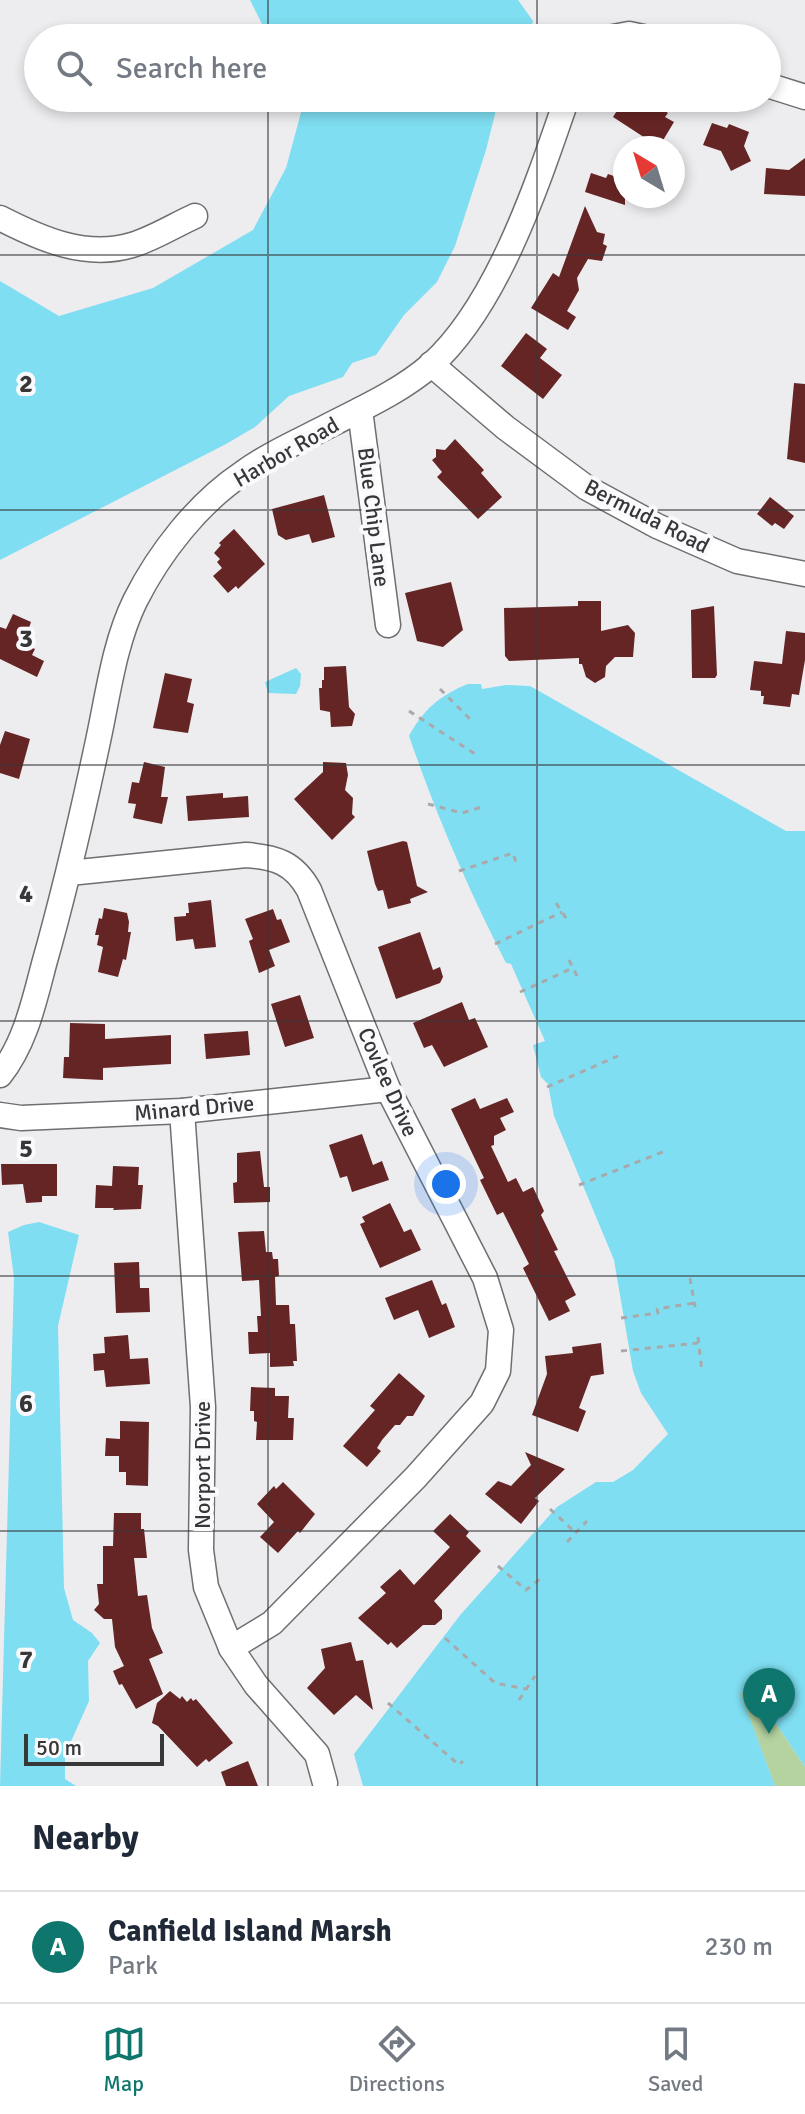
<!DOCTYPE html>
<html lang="en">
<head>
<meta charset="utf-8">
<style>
  :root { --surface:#fff; --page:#f6f6f7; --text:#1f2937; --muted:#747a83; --line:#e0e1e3; --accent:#0f766e }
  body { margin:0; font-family:Signika,sans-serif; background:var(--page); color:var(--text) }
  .compass { position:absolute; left:613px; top:136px; width:72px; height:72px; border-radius:50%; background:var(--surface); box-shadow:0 4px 12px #0003; rotate:322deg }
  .scale { position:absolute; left:24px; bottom:20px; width:140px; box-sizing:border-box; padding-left:8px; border:4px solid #373738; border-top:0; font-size:22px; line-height:28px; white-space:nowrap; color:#373738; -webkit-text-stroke:6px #fafafd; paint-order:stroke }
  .you { position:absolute; left:446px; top:1184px; width:28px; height:28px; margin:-20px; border:6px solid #fff; border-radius:50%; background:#1a73e8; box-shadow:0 0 0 12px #1a73e833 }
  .badge { display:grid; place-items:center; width:52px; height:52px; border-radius:50%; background:var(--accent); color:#fff; font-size:26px; font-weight:700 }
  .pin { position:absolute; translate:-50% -66px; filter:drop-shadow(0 2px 4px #0008) }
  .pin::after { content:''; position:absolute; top:42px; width:28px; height:24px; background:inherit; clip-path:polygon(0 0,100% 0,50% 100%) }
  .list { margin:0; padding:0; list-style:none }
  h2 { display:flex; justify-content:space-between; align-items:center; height:104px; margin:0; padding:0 32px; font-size:34px }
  h2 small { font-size:26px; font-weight:400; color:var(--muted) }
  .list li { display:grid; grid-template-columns:52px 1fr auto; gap:24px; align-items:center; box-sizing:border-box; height:112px; padding:0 32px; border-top:2px solid var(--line) }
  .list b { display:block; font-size:30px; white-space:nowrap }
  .list p { margin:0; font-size:26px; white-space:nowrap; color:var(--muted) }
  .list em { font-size:26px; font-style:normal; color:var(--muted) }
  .icon { flex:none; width:44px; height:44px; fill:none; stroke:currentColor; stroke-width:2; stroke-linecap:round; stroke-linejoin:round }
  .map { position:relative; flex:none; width:805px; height:1786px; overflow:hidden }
  .search { position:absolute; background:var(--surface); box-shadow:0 4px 12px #0003; left:24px; right:24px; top:24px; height:88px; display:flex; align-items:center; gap:20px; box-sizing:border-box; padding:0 28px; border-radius:44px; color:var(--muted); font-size:30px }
  .sheet { height:216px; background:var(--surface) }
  nav { display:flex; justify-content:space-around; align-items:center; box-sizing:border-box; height:112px; border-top:2px solid var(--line); background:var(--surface); font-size:22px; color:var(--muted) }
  nav a { display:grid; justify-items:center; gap:4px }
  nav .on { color:var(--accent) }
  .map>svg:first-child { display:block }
</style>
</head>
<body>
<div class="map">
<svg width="805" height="1786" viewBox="0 0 805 1786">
  <rect width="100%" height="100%" fill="#ededf0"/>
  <path fill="#b5d3a1" d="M739,1691L761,1701L805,1767V1786H775Z"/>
  <g fill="#7fdef1">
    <path d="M250,0H518L533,21L528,38H269Z"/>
    <path d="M299,98H499L486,150L455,246L437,282L404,315L376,355L352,363L343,377L289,396L255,427L226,444L0,560V281L59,316L153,288L253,230L286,168L303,105Z"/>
    <path d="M296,668L301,674L300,686L296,694L268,693L265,682Z"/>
    <path d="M468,684H481L482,689L506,685L530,686L786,831H805V1767L761,1701L740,1692L775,1786H363L354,1754L461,1614L557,1507L596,1482H613L633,1470L668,1434L641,1393L633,1371L614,1260L554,1116L548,1084L541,1077L533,1045L545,1041L511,964L506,963C468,889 436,814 409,736C423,710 440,695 468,684Z"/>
    <path d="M39,1222L79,1235L58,1326L64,1588L73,1620L92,1633L100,1643L88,1661L89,1701L65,1755V1779L76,1786H0L14,1278L8,1232L24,1225Z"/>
  </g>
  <g fill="#662525">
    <path d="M625,98H646L668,113L665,117L674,122L659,147L613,117Z"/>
    <path d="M712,123L727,128L729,124L749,132L744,146L751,161L731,171L721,151L703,145Z"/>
    <path d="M805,158V196L764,194L766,168L789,170Z"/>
    <path d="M591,173L606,178L608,174L625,180V205L585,192Z"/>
    <path d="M585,206L597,232L605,234L603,244L607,246L602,261L588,259L577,278L579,290L567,311L576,317L568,330L531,308L553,273L559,277Z"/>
    <path d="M526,333L547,349L540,358L562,375L543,399L501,366Z"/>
    <path d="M794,383L805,384V463L787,459Z"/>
    <path d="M455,439L484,470L481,473L502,497L478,519L437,477L442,472L432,460L436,457V449L445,450Z"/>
    <path d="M324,495L335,537L312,543L309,534L286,540L278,535L272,509Z"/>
    <path d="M770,497L794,516L784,529L775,523L772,526L757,514Z"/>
    <path d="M234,529L265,564L238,589L236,586L228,593L213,576L222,568L217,562L220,559L214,553L221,545L219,543Z"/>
    <path d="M451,582L463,630L443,647L417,641L405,593Z"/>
    <path d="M578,601H601V631L628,625L635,633L633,657H615L606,666L605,677L595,683L586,677L582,664H579V658L509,661L505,656L504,608L578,606Z"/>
    <path d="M714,606L717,675L715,678H692L691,610Z"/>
    <path d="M13,614L31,622L29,628L35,631L28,646L35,649L32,655L44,661L37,677L0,659V627L6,629Z"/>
    <path d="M786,631L805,633V660L799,695L792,694L790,707L763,704L764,696H761V691L750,690L754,661L782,664Z"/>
    <path d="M346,666L349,707L355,714L352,726L331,727L330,712L320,710L319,688H322V680H324V667Z"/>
    <path d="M165,673L192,679L187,702L194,704L188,733L153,728Z"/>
    <path d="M5,731L30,739L19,779L0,773V745Z"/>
    <path d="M144,762L165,767L161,797H168L162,824L133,818L136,804L128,803L132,782L139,783Z"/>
    <path d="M323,762L346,763L348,775L345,790L353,798L352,814L355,817L332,840L294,799L323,772Z"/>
    <path d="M223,793V798L248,796L249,817L188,821L186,796Z"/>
    <path d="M403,841L407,842L417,886L428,892L410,899L411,903L388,909L383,890L378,891L375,884L367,851Z"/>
    <path d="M211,900L216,947L195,949L193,939L176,941L174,917L186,916V913H189L188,903Z"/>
    <path d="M104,908L127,913L129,922L128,932H131L126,960L123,959L118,977L98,972L103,947L97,945L99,935H95L99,918L102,919Z"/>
    <path d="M273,909L277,920L281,919L290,942L269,950L275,966L259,973L249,941L253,939L245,919Z"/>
    <path d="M420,932L433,970L440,967L443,977L440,983L396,999L378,947Z"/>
    <path d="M300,995L314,1038L285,1047L271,1004Z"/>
    <path d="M462,1002L469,1020L475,1018L488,1047L444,1067L432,1045L424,1048L413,1023Z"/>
    <path d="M70,1023L105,1024V1039L171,1035V1064L103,1068V1080L63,1078L64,1057H69Z"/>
    <path d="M248,1031L250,1055L206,1059L204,1034Z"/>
    <path d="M475,1098L480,1109L507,1098L514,1112L500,1118L506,1130L494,1136V1145L491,1146L508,1182L516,1178L523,1192L533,1187L544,1211L541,1215L558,1250L554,1251L576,1295L565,1301L570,1311L549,1321L523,1268L529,1264L503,1212L497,1215L480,1180L484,1178L451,1109Z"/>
    <path d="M362,1134L373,1165L382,1161L389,1180L352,1192L347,1176L340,1178L329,1145Z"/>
    <path d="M260,1151L264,1187H270V1202L234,1203L233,1183L237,1182V1153Z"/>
    <path d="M1,1164H57V1196H42V1202L26,1203L23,1184L2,1185Z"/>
    <path d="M113,1166L139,1167L138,1185H143L141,1209L113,1210L114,1208H95L96,1185L112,1186Z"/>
    <path d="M390,1203L404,1232L411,1229L421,1250L380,1268L360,1224L365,1222L362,1217Z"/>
    <path d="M264,1231L266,1252H272L273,1259H278L279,1276L275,1277L276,1305H289L290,1324H295L297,1361H293L294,1366L270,1367V1353L249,1354L248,1332H258L257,1316H261L259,1280L242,1281L238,1232Z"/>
    <path d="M139,1262L140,1288H149L150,1312L116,1313L114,1263Z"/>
    <path d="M432,1280L442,1305L446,1303L455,1327L429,1338L418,1310L394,1320L385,1298Z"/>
    <path d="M128,1335L130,1359L148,1358L150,1384L106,1387L104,1370L94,1371L93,1354L105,1353L104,1337Z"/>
    <path d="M601,1343L604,1374L591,1376L579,1408L586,1411L578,1432L532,1415L547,1374L545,1356L573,1353L572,1347Z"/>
    <path d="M399,1373L425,1396L413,1416H407L400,1425H395L382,1440L377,1448L381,1451L367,1467L343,1446L375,1410L370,1406Z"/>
    <path d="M251,1387L275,1388V1396H289L288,1418H294L293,1440H256L257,1422L254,1421V1411H250Z"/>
    <path d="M120,1421L149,1422L148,1486L126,1485V1472H119V1456H105L106,1438L120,1439Z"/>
    <path d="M525,1452L565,1469L535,1498L539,1501L521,1524L485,1494L498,1481L511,1486L531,1465Z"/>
    <path d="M283,1482L315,1514L300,1533L298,1531L278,1553L260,1537L274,1522L257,1504L274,1486L276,1489Z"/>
    <path d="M114,1513H141V1529H144L147,1558H134L138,1596L147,1595L152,1628L163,1653L149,1659L163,1694L136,1709L122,1684L119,1685L113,1671L124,1666L115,1647L112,1619H104L94,1610L99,1604L97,1584H103V1546H113Z"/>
    <path d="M450,1514L469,1532L466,1536L481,1551L434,1601L442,1610V1619L435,1625H423L397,1648L391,1642L388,1645L358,1618L386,1593L380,1587L400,1569L414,1585L450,1547L433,1531Z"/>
    <path d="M351,1642L356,1661L363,1660L373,1710L356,1695L334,1715L307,1688L325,1668L321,1649Z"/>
    <path d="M170,1691L180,1699L182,1696L187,1702L191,1698L193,1701L196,1699L233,1743L209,1762L206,1759L197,1767L158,1726L152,1723L157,1703Z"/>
    <path d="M248,1761L258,1786H226L221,1772Z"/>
  </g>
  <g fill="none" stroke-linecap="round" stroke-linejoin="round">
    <defs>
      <g id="minor">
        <path d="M608,38L629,34L648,38"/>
        <path d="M767,85L805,97"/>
        <path d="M0,218C41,239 86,259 132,245C153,239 175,225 195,216"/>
        <path d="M431,364L506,428L587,488L657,526L737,561L805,574"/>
        <path d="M360,410L388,625"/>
        <path d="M69,873L246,855C276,857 294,863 309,890L388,1089L485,1278L501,1330L498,1371L482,1403L416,1477L272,1623L231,1648"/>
        <path d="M0,1075C25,1044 34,1002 44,964C65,890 82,816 98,741C108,695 114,644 135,601C159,553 198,503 243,473C269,454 299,441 328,426C363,408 401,391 431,365C498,305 538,182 567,98"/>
        <path d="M182,1111L203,1407L201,1550L206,1587L231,1648L256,1685L317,1754L325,1783"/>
        <path d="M0,1115L21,1118L182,1111L388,1089"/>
      </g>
    </defs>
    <use href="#minor" stroke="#6e6f71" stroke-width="27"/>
    <g stroke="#a9a9ab" stroke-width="3" stroke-dasharray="6 6" stroke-linecap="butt">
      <path d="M440,689L474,723"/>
      <path d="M409,711L478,756"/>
      <path d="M428,804L462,813L485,806"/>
      <path d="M459,871L513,853L517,866"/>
      <path d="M556,903L568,921"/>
      <path d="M495,944L562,912"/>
      <path d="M569,960L579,980"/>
      <path d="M520,992L573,968"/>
      <path d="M547,1087L618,1056"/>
      <path d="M579,1185L665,1151"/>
      <path d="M690,1278L695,1307"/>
      <path d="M621,1318L658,1313L657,1309L694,1303"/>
      <path d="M698,1337L702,1372"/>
      <path d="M621,1351L698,1343"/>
      <path d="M550,1509L576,1533"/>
      <path d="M567,1542L587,1521"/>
      <path d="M498,1566L526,1590L540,1579"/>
      <path d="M445,1638L495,1683L526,1689"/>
      <path d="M519,1700L535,1676"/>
      <path d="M388,1703L459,1765L463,1761"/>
    </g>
    <use href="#minor" stroke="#fff" stroke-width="24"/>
  </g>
  <path fill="none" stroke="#373738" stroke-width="2" stroke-opacity="0.55" d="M268,0V38M537,0V38M268,98V1786M537,98V1786M0,255H805M0,510H805M0,765H805M0,1021H805M0,1276H805M0,1531H805"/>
  <g text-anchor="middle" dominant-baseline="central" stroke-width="8" stroke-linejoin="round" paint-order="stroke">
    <g font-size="22" fill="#373738" stroke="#fafafd">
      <text transform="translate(286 452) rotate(-30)">Harbor Road</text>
      <text transform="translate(647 516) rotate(27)">Bermuda Road</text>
      <text transform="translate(374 517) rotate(83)">Blue Chip Lane</text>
      <text transform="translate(388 1082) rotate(66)">Covlee Drive</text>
      <text transform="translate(194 1108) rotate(-5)">Minard Drive</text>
      <text transform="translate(202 1465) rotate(-90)">Norport Drive</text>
    </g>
  </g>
  <g font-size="26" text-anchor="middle" font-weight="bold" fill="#373738" stroke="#fafafd" stroke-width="8" stroke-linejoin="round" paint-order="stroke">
    <text x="26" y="392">2</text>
    <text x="26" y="647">3</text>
    <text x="26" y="902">4</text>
    <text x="26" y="1157">5</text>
    <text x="26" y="1412">6</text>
    <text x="26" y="1668">7</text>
  </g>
</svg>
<svg class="compass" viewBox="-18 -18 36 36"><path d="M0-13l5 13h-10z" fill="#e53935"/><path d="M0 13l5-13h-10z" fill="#747a83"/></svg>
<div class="scale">50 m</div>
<div class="you"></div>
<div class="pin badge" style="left:769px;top:1734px">A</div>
<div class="search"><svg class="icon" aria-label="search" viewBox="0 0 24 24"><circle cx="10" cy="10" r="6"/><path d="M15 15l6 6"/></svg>Search here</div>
</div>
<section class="sheet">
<h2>Nearby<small></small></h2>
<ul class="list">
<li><span class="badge">A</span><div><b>Canfield Island Marsh</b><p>Park</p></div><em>230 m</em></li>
</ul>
</section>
<nav>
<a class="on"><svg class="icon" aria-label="map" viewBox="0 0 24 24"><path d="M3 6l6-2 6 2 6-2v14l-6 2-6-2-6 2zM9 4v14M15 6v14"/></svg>Map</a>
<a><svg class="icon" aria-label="directions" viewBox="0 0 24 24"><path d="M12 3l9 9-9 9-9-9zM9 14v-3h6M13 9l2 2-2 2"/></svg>Directions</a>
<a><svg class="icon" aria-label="saved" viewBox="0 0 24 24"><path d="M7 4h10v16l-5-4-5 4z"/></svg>Saved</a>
</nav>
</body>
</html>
